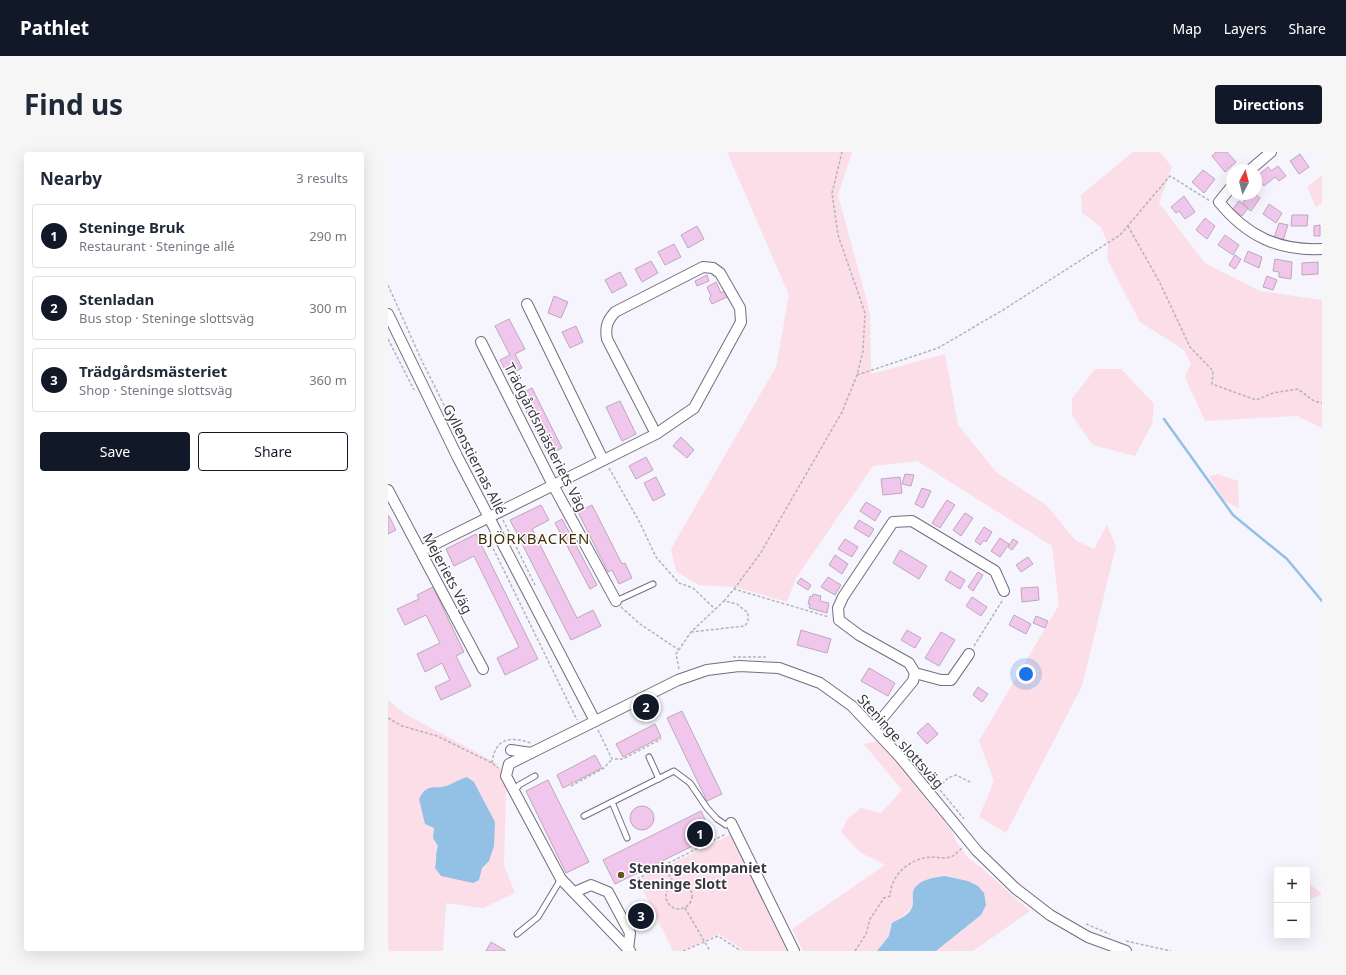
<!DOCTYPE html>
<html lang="en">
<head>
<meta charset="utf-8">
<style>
  :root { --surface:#fff; --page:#f6f6f7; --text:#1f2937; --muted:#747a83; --line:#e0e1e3; --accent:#111827 }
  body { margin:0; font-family:"Noto Sans",sans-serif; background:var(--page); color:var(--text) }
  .controls { position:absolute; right:12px; bottom:12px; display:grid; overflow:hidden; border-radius:4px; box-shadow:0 4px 16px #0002 }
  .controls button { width:36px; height:36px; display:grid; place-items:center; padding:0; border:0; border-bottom:1px solid var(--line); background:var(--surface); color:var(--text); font:20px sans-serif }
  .compass { position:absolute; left:838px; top:12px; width:36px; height:36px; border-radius:50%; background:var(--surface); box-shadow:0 4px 16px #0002; rotate:7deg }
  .you { position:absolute; left:638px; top:522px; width:14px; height:14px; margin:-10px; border:3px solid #fff; border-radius:50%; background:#1a73e8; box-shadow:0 0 0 6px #1a73e833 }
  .badge { display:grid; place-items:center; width:26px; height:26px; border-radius:50%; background:var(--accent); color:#fff; font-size:13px; font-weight:700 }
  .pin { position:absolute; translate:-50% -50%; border:2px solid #fff; box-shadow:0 1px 4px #0006 }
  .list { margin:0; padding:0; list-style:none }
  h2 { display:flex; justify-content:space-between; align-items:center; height:52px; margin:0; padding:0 16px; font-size:17px }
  h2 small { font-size:13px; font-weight:400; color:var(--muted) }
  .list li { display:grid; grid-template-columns:26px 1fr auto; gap:12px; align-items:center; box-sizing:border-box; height:64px; margin:0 8px 8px; padding:0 8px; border:1px solid var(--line); border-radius:4px }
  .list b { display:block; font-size:15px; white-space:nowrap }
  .list p { margin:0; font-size:13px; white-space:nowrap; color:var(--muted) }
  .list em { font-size:13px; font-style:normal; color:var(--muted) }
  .actions { display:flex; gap:8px; padding:12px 16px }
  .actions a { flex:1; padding:9px 0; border:1px solid var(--accent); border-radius:4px; text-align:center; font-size:14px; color:var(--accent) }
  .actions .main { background:var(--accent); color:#fff }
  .map { position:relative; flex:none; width:934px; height:799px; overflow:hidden; border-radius:4px }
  header { display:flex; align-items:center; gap:24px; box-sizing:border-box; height:56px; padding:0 20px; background:var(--accent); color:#fff }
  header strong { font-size:19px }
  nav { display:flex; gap:22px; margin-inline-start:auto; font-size:14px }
  .intro { display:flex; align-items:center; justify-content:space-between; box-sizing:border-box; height:96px; padding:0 24px }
  h1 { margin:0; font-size:28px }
  .button { padding:10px 18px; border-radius:4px; background:var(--accent); color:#fff; font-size:14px; font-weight:700 }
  main { display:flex; gap:24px; padding:0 24px }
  aside { flex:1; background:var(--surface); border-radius:4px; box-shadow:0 4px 16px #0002 }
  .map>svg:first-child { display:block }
</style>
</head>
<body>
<header>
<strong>Pathlet</strong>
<nav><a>Map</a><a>Layers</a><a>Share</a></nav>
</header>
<div class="intro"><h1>Find us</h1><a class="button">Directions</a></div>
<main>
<aside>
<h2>Nearby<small>3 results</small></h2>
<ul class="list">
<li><span class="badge">1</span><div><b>Steninge Bruk</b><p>Restaurant · Steninge allé</p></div><em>290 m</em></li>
<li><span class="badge">2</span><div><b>Stenladan</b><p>Bus stop · Steninge slottsväg</p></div><em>300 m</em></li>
<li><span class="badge">3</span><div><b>Trädgårdsmästeriet</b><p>Shop · Steninge slottsväg</p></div><em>360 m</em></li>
</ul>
<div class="actions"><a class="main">Save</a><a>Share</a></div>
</aside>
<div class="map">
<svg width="934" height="799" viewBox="0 0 934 799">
  <rect width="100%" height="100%" fill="#f6f4fd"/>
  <g fill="#fbdee7">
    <path d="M339,0H464L450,43L482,161L483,222L557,202L570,273L608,320L658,353L687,388L706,397L719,373L728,394L694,534L618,681L591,665L606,629L591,589L671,453L664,394L529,309L485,314L408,426L399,450L347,435L311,433L288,419L283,397L388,215L401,143Z"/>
    <path d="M745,0H772L784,15L771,51L817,111L872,139L934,148V276L909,264L817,269L797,225L803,211L796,198L752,170L719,107L720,93L713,75L694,61L693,43Z"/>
    <path d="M934,23V51L928,55L919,35Z"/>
    <path d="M707,217H733L766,252L764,272L747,304L705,293L684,263V247Z"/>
    <path d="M830,322L850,329L851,356L835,348L821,324Z"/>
    <path d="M0,548L17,562L108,611L116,620L118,640L116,713L127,741L95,756L58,751L55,799H0Z"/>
    <path d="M491,589L563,678L569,691L580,706L594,716L642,759L585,799H548L593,763L580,729C553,722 545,720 525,741C527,758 517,763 504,771L501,784L489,799H415L404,777L497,713L473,701L453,680L460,666L473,656L493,661L514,638L476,592Z"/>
    <path d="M346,681L403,799H357L331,782L293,799H285L250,728Z"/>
    <path d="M919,730L934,742L919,749Z"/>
  </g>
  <g fill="#93c1e5">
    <path d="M79,625L86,630L107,670L106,694L101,709L94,716L91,728L85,731L53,724L47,716C49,708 47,702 50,694L45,686L46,676L37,672L31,647C40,629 47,639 61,633C67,630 72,627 79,625Z"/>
    <path d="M557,724L580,729L590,734L596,741L598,753L593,763L548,799H489L501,784L504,771C509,768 519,764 522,759C527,752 524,747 525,740C528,728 547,725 557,724Z"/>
  </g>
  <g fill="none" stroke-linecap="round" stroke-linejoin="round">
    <path stroke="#93c1e5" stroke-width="2.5" d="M776,267L845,363L899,407L934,449"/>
  </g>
  <g fill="#f1c6ed" stroke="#bba9b9">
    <path d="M828,0H839L848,10L837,20L824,4Z"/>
    <path d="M912,2L921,15L911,22L902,9Z"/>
    <path d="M890,14L898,24L891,29L887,25L876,34L868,25L880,15L883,19Z"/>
    <path d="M815,18L827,27L816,41L804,30Z"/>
    <path d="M861,42H867L872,46L863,59L854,52Z"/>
    <path d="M796,44L807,60L797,67L791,59L788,61L783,55Z"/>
    <path d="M851,49L860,56L854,64L845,57Z"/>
    <path d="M881,52L894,61L888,71L875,62Z"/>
    <path d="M904,63H920L919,74H903Z"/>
    <path d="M817,66L827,74L819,87L808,78Z"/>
    <path d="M891,71L900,73L895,88L886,86Z"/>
    <path d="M932,73V84H926V74Z"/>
    <path d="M309,74L316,87L300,96L293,83Z"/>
    <path d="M837,83L851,93L845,103L830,93Z"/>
    <path d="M286,92L293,105L277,113L270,100Z"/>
    <path d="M860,99L874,105L871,116L856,109Z"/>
    <path d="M847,103L853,107L847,117L841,113Z"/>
    <path d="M887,107L904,110L903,127L891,125V120L885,119Z"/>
    <path d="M263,109L270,121L254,130L247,117Z"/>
    <path d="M930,110V122L914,123V111Z"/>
    <path d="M232,120L239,133L224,141L217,128Z"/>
    <path d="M319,123L321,129L309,134L307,129Z"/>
    <path d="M879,124L889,128L885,138L875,135Z"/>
    <path d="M328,130L333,141L336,139L339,145L324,152L321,146L323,144L319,135Z"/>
    <path d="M166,144L180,150L173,166L160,161Z"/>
    <path d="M121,167L137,197L127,202L134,216L120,223L112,208L122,203L107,174Z"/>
    <path d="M188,174L195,190L182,196L174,180Z"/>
    <path d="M144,236L174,296L160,303L130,243Z"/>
    <path d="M232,249L248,282L234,289L218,255Z"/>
    <path d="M293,285L306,298L299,306L285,294Z"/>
    <path d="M258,305L265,318L248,327L241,314Z"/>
    <path d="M517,322L526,323L523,334L514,332Z"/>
    <path d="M268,325L277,343L265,349L256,331Z"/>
    <path d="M512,325L514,341L495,343L493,327Z"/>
    <path d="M534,336L543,339L535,356L527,352Z"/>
    <path d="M559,348L567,353L552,376L544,371Z"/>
    <path d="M478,350L493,359L487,369L472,359Z"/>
    <path d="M153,353L161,368L144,377L189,466L205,458L213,474L183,488L122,368Z"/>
    <path d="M204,353L234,412L237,411L244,426L231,432L224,418L220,420L190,360Z"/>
    <path d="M577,361L585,366L573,384L565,378Z"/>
    <path d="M0,364H1L8,378L0,382Z"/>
    <path d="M174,367L209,433L202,437L167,371Z"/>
    <path d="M471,368L486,377L481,385L466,376Z"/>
    <path d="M596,375L604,380L598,390L596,388L592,393L587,389Z"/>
    <path d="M88,382L150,507L117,523L109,506L131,495L86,404L66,414L58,397Z"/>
    <path d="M612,386L621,392L612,405L603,399Z"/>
    <path d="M457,387L470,395L464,405L450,397Z"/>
    <path d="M625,387L630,390L624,398L620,395Z"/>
    <path d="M512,398L539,414L531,427L505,411Z"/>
    <path d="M447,403L460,412L454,422L441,413Z"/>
    <path d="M640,405L645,412L633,420L628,413Z"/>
    <path d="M562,419L577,428L572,437L557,428Z"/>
    <path d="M590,420L595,423L585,439L580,435Z"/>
    <path d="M440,425L453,433L447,443L433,435Z"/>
    <path d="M413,426L423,433L420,438L409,431Z"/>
    <path d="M45,435L76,500L68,504L83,534L53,548L47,535L62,528L54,511L37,520L29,502L52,491L38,463L17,473L9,457L31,447L29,443Z"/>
    <path d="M650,435L651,448L634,450L633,436Z"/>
    <path d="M425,442L433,444L432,449L441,451L439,461L421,456L422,452H420L422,444L424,445Z"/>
    <path d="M584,445L599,455L593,464L578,454Z"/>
    <path d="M626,463L643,472L638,482L621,473Z"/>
    <path d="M648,464L660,469L657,476L645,471Z"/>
    <path d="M413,478L443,487L439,501L409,493Z"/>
    <path d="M519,478L533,486L527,496L513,488Z"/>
    <path d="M553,480L567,488L551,514L537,506Z"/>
    <path d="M481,516L507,531L500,544L473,529Z"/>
    <path d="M590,535L600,542L594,550L585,543Z"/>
    <path d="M294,559L334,642L319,649L279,566Z"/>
    <path d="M540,571L550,582L539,592L529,581Z"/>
    <path d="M267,572L273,585L235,605L228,592Z"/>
    <path d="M207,603L214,616L175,636L169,623Z"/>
    <path d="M160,628L201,710L178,721L138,639Z"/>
    <circle cx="254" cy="666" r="12"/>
    <path d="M313,659L325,684L227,732L215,708Z"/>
    <path d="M103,790L117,798V799H98Z"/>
  </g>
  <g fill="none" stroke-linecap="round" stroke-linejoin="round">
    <defs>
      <g id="service">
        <path d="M228,449L265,432"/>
        <path d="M261,605L271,627"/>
        <path d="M127,639L131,633L147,624"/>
        <path d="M224,650L239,686"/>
        <path d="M196,664L286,619L302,631L319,656L329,667L338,673L343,671"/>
        <path d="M129,782L150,765L173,727"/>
      </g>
      <g id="minor">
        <path d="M862,18L883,0"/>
        <path d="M844,34L831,50C859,84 890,99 934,97"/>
        <path d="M139,152L215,308"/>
        <path d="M0,162L69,304L207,569"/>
        <path d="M93,190L165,333L228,449"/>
        <path d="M0,338L95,517"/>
        <path d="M33,399L268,282L306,256L353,170L352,156L332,121L325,116L315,115L227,160C219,169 217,175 219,187L268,282"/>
        <path d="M527,521L553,528H563L581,502"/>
        <path d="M486,576L525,529L527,521L521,511L471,483L451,468L450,456L455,445L505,370L524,369L607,419L616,439"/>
        <path d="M123,598L143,601L290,528L319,518L351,514L391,516L432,531L464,554L511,604L589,699L627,736L662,763L700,785L738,799"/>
        <path d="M143,601L121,612L118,624L173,727L242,799"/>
        <path d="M343,671L406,799"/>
        <path d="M187,740L203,733L220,740L242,781L240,797"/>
      </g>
    </defs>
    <use href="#service" stroke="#736d81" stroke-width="7"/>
    <use href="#minor" stroke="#736d81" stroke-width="12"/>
    <g stroke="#b4b2ba" stroke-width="1.5" stroke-dasharray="3 2" stroke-linecap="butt">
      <path d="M740,74L772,131L802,195L825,219L824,232L868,248L885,241L910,237L926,249L934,251"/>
      <path d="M0,133L33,207L106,353"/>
      <path d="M0,187L26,238"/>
      <path d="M469,223L550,196L615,158L732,83L782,24L822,49"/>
      <path d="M221,316L251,369L268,405L291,431L305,436L327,457"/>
      <path d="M115,368L147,433"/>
      <path d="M103,392L189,568"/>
      <path d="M346,437L372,402L454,260L469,223L475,199L477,161L450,83L444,41L454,0"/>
      <path d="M336,449L346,437L441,465"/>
      <path d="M233,455L252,472L291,498"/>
      <path d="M586,494L614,449"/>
      <path d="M345,505H379"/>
      <path d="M291,517L288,502L303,480L336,449L349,452L360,461V469L357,474L303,480"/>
      <path d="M0,566L14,574L49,584L104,611L110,616"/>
      <path d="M210,578L224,607H235L273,587"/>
      <path d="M104,611C107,586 122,584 143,591"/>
      <path d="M533,615L576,667"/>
      <path d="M183,634L216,616L224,607"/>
      <path d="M551,636L560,626L568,623L582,630"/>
      <path d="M276,713L286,732"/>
      <path d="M249,727L338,682"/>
      <circle cx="291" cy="744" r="13"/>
      <path d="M297,756L322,799"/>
      <path d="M698,772L722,782"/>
      <path d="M738,789L783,799"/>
      <path d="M295,799L330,784L353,799"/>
      <path d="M467,799L478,782L482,767L496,746L502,744C503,722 522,706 544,705C549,705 557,707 563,705C567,703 572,698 575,695"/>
    </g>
    <use href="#service" stroke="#fff" stroke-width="5"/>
    <use href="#minor" stroke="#fff" stroke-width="10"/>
  </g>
  <circle fill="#685322" stroke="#fff" stroke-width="1.5" cx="233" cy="723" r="4"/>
  <g text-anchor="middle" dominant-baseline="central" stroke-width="3" stroke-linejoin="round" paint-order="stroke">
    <g font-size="14" fill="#3b3941" stroke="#fff">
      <text transform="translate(158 285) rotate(63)">Trädgårdsmästeriets Väg</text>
      <text transform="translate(87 307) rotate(63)">Gyllenstiernas Allé</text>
      <text transform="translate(60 421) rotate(62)">Mejeriets Väg</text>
      <text transform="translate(513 589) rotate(48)">Steninge slottsväg</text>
    </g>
    <g font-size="14" font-weight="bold" fill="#3b3941" stroke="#fff" text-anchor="start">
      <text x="241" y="715">Steningekompaniet<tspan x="241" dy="16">Steninge Slott</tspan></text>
    </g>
    <g font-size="15" letter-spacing="1" fill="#413107" stroke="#fff">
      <text x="146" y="386">BJÖRKBACKEN</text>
    </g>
  </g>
</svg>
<div class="controls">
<button>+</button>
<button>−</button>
</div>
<svg class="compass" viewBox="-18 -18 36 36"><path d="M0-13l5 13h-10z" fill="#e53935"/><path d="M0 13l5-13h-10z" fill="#747a83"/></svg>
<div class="you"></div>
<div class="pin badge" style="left:312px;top:682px">1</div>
<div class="pin badge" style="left:258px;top:555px">2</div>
<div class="pin badge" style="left:253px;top:764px">3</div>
</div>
</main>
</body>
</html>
